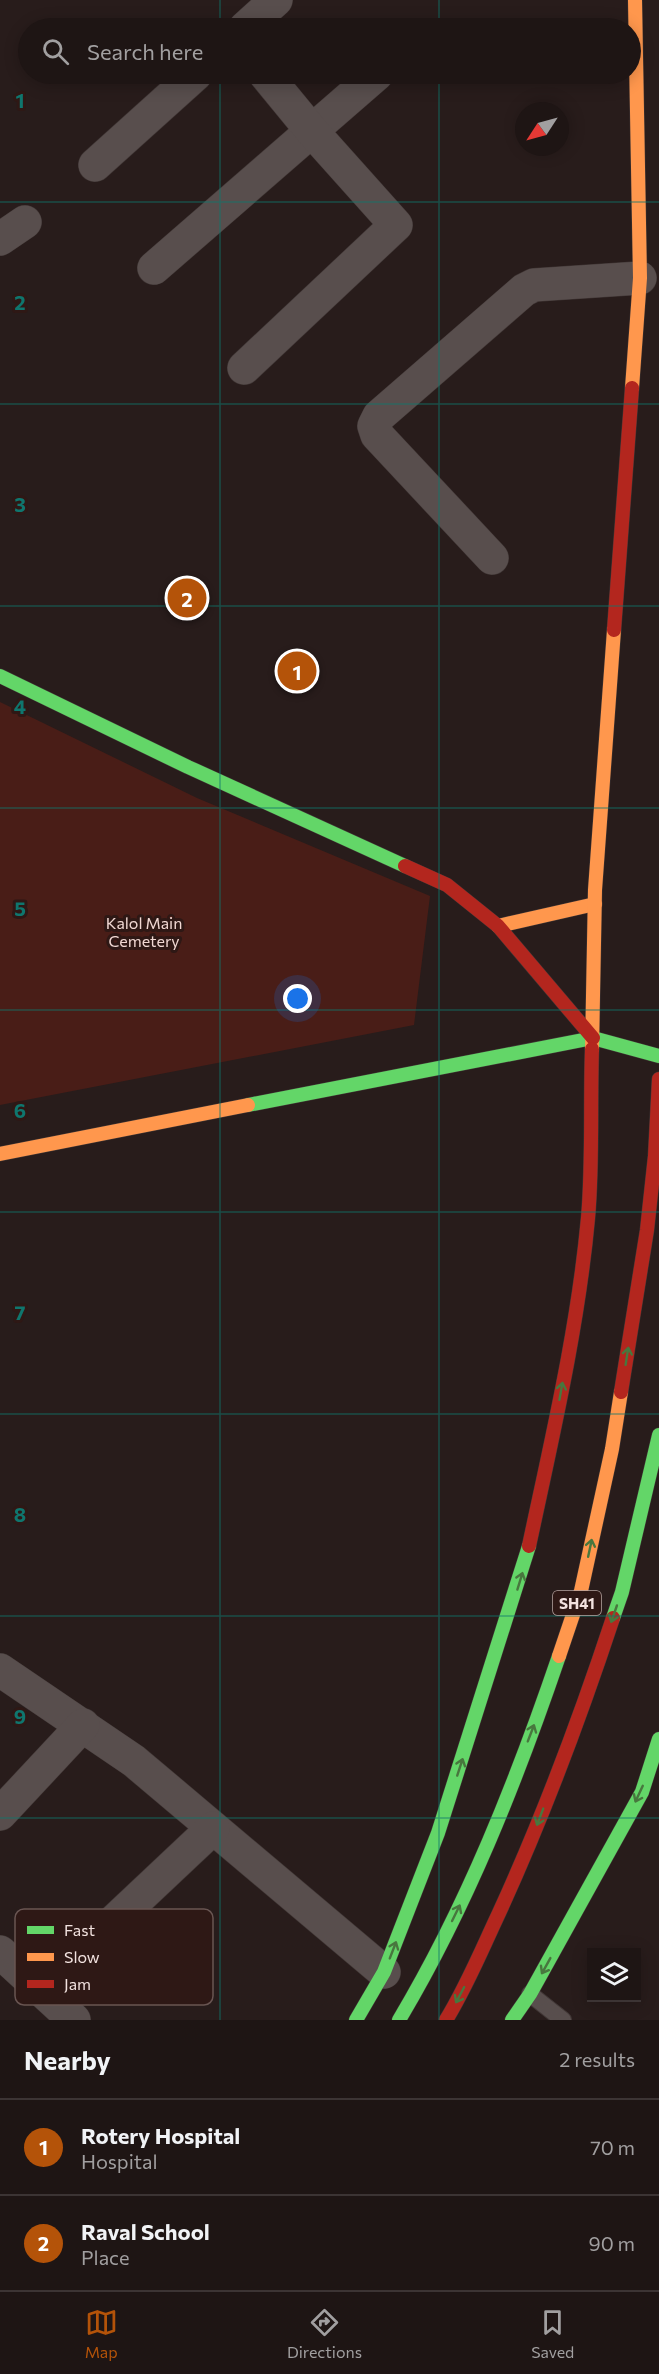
<!DOCTYPE html>
<html lang="en">
<head>
<meta charset="utf-8">
<style>
  :root { --surface:#1e1514; --page:#261e1d; --text:#f1f3f6; --muted:#a19fa0; --line:#3c3434; --accent:#b45309 }
  body { margin:0; font-family:Commissioner,sans-serif; background:var(--page); color:var(--text) }
  .controls { position:absolute; right:18px; bottom:18px; display:grid; overflow:hidden; border-radius:0px; box-shadow:0 3px 15px #0003 }
  .controls button { width:54px; height:54px; display:grid; place-items:center; padding:0; border:0; border-bottom:2px solid var(--line); background:var(--surface); color:var(--text); font:30px sans-serif }
  .compass { position:absolute; left:515px; top:102px; width:54px; height:54px; border-radius:50%; background:var(--surface); box-shadow:0 3px 15px #0003; rotate:234deg }
  .you { position:absolute; left:298px; top:999px; width:21px; height:21px; margin:-15px; border:4px solid #fff; border-radius:50%; background:#1a73e8; box-shadow:0 0 0 9px #1a73e833 }
  .badge { display:grid; place-items:center; width:39px; height:39px; border-radius:50%; background:var(--accent); color:#fff; font-size:20px; font-weight:700 }
  .pin { position:absolute; translate:-50% -50%; border:3px solid #fff; box-shadow:0 2px 6px #0006 }
  .list { margin:0; padding:0; list-style:none }
  h2 { display:flex; justify-content:space-between; align-items:center; height:78px; margin:0; padding:0 24px; font-size:26px }
  h2 small { font-size:20px; font-weight:400; color:var(--muted) }
  .list li { display:grid; grid-template-columns:39px 1fr auto; gap:18px; align-items:center; box-sizing:border-box; height:96px; padding:0 24px; border-top:2px solid var(--line) }
  .list b { display:block; font-size:22px; white-space:nowrap }
  .list p { margin:0; font-size:20px; white-space:nowrap; color:var(--muted) }
  .list em { font-size:20px; font-style:normal; color:var(--muted) }
  .icon { flex:none; width:33px; height:33px; fill:none; stroke:currentColor; stroke-width:2; stroke-linecap:round; stroke-linejoin:round }
  .map { position:relative; flex:none; width:659px; height:2020px; overflow:hidden }
  .search { position:absolute; background:var(--surface); box-shadow:0 3px 15px #0003; left:18px; right:18px; top:18px; height:66px; display:flex; align-items:center; gap:15px; box-sizing:border-box; padding:0 21px; border-radius:33px; color:var(--muted); font-size:22px }
  .sheet { height:270px; background:var(--surface) }
  nav { display:flex; justify-content:space-around; align-items:center; box-sizing:border-box; height:84px; border-top:2px solid var(--line); background:var(--surface); font-size:16px; color:var(--muted) }
  nav a { display:grid; justify-items:center; gap:3px }
  nav .on { color:var(--accent) }
  .map>svg:first-child { display:block }
</style>
</head>
<body>
<div class="map">
<svg width="659" height="2020" viewBox="0 0 659 2020">
  <rect width="100%" height="100%" fill="#281c1b"/>
  <path fill="#491d17" d="M0,702L197,798L430,896L414,1025L0,1105Z"/>
  <g fill="none" stroke-linecap="round" stroke-linejoin="round">
    <defs>
      <path id="lane" d="M530,1994L563,2020"/>
      <g id="street">
        <path d="M245,28L276,0"/>
        <path d="M95,165L196,74"/>
        <path d="M0,239L25,222"/>
        <path d="M154,268L377,74"/>
        <path d="M244,368L396,225L311,130L265,74"/>
        <path d="M492,558L377,435L374,426L379,416L524,290L534,285L640,278"/>
        <path d="M0,1670L134,1761L384,1972"/>
        <path d="M0,1814L83,1725"/>
        <path d="M0,1952L74,2020"/>
        <path d="M41,1990L213,1828"/>
      </g>
      <g id="fast">
        <path d="M0,676L188,767L405,866"/>
        <path d="M248,1105L593,1038L659,1056"/>
        <path d="M613,1618L622,1592L659,1435"/>
        <path d="M356,2020L384,1972L438,1833L529,1546"/>
        <path d="M399,2020C467,1906 516,1782 559,1656"/>
        <path d="M512,2020L530,1994L642,1792L659,1739"/>
      </g>
      <g id="slow">
        <path d="M632,388L640,278L635,0"/>
        <path d="M498,926L595,904"/>
        <path d="M592,1049L595,890L614,630"/>
        <path d="M0,1154L248,1105"/>
        <path d="M559,1656L581,1591L612,1449L621,1392"/>
      </g>
      <g id="jam">
        <path d="M614,630L632,388"/>
        <path d="M405,866L447,885L498,926L593,1038"/>
        <path d="M621,1392L647,1230L655,1156L659,1079"/>
        <path d="M529,1546C552,1438 578,1328 588,1218C593,1162 590,1105 592,1049"/>
        <path d="M446,2020C467,1986 482,1949 499,1913C543,1817 580,1718 613,1618"/>
      </g>
    </defs>
    <use href="#lane" stroke="#413736" stroke-width="18"/>
    <use href="#street" stroke="#413736" stroke-width="34"/>
    <use href="#fast" stroke="#413736" stroke-width="15"/>
    <use href="#slow" stroke="#413736" stroke-width="15"/>
    <use href="#jam" stroke="#413736" stroke-width="15"/>
    <use href="#lane" stroke="#584e4d" stroke-width="16"/>
    <use href="#street" stroke="#584e4d" stroke-width="33"/>
    <use href="#fast" stroke="#63d668" stroke-width="14"/>
    <use href="#slow" stroke="#ff974d" stroke-width="14"/>
    <use href="#jam" stroke="#b3261e" stroke-width="14"/>
  </g>
  <defs><path id="oneway-shaft" d="M-6 0H5M1.5-3L5.5 0L1.5 3" fill="none" stroke-width="1.6" stroke-linecap="round" stroke-linejoin="round" transform="scale(1.5)"/></defs>
  <g stroke="#48773e">
    <use href="#oneway-shaft" transform="translate(627 1356) rotate(-81)"/>
    <use href="#oneway-shaft" transform="translate(561 1391) rotate(-80)"/>
    <use href="#oneway-shaft" transform="translate(590 1548) rotate(-78)"/>
    <use href="#oneway-shaft" transform="translate(520 1581) rotate(-73)"/>
    <use href="#oneway-shaft" transform="translate(614 1614) rotate(109)"/>
    <use href="#oneway-shaft" transform="translate(531 1733) rotate(-69)"/>
    <use href="#oneway-shaft" transform="translate(460 1767) rotate(-72)"/>
    <use href="#oneway-shaft" transform="translate(639 1794) rotate(115)"/>
    <use href="#oneway-shaft" transform="translate(540 1817) rotate(111)"/>
    <use href="#oneway-shaft" transform="translate(456 1913) rotate(-64)"/>
    <use href="#oneway-shaft" transform="translate(393 1950) rotate(-69)"/>
    <use href="#oneway-shaft" transform="translate(546 1966) rotate(119)"/>
    <use href="#oneway-shaft" transform="translate(460 1995) rotate(118)"/>
  </g>
  <path fill="none" stroke="#0f766e" stroke-width="1.5" stroke-opacity="0.55" d="M220,0V28M439,0V28M220,74V2020M439,74V2020M0,202H659M0,404H659M0,606H659M0,808H659M0,1010H659M0,1212H659M0,1414H659M0,1616H659M0,1818H659"/>
  <g text-anchor="middle" dominant-baseline="central" stroke-width="6" stroke-linejoin="round" paint-order="stroke">
    <rect fill="#2e1815" stroke="#b7a5a2" stroke-width="1.5" x="553" y="1591" width="48" height="24" rx="4.5"/>
    <g font-size="15" font-weight="bold" fill="#f2e2df">
      <text x="577" y="1603">SH41</text>
    </g>
    <g font-size="16" fill="#f1d8d3" stroke="#2e1815">
      <text x="144" y="922">Kalol Main<tspan x="144" dy="18">Cemetery</tspan></text>
    </g>
  </g>
  <rect x="15" y="1909" width="198" height="96" rx="9" fill="#2e1815" stroke="#695552" stroke-width="1.5"/>
  <rect x="27" y="1926" width="27" height="8" fill="#63d668"/>
  <rect x="27" y="1953" width="27" height="8" fill="#ff974d"/>
  <rect x="27" y="1980" width="27" height="8" fill="#b3261e"/>
  <g font-size="16" fill="#f2e2df">
    <text x="64" y="1936">Fast</text>
    <text x="64" y="1963">Slow</text>
    <text x="64" y="1990">Jam</text>
  </g>
  <g font-size="20" text-anchor="middle" font-weight="bold" fill="#0f766e" stroke="#2e1815" stroke-width="6" stroke-linejoin="round" paint-order="stroke">
    <text x="20" y="108">1</text>
    <text x="20" y="310">2</text>
    <text x="20" y="512">3</text>
    <text x="20" y="714">4</text>
    <text x="20" y="916">5</text>
    <text x="20" y="1118">6</text>
    <text x="20" y="1320">7</text>
    <text x="20" y="1522">8</text>
    <text x="20" y="1724">9</text>
  </g>
</svg>
<div class="controls">
<button><svg class="icon" aria-label="layers" viewBox="0 0 24 24"><path d="M12 4l9 5-9 5-9-5zM3 14l9 5 9-5"/></svg></button>
</div>
<svg class="compass" viewBox="-18 -18 36 36"><path d="M0-13l5 13h-10z" fill="#e53935"/><path d="M0 13l5-13h-10z" fill="#a19fa0"/></svg>
<div class="you"></div>
<div class="pin badge" style="left:297px;top:671px">1</div>
<div class="pin badge" style="left:187px;top:598px">2</div>
<div class="search"><svg class="icon" aria-label="search" viewBox="0 0 24 24"><circle cx="10" cy="10" r="6"/><path d="M15 15l6 6"/></svg>Search here</div>
</div>
<section class="sheet">
<h2>Nearby<small>2 results</small></h2>
<ul class="list">
<li><span class="badge">1</span><div><b>Rotery Hospital</b><p>Hospital</p></div><em>70 m</em></li>
<li><span class="badge">2</span><div><b>Raval School</b><p>Place</p></div><em>90 m</em></li>
</ul>
</section>
<nav>
<a class="on"><svg class="icon" aria-label="map" viewBox="0 0 24 24"><path d="M3 6l6-2 6 2 6-2v14l-6 2-6-2-6 2zM9 4v14M15 6v14"/></svg>Map</a>
<a><svg class="icon" aria-label="directions" viewBox="0 0 24 24"><path d="M12 3l9 9-9 9-9-9zM9 14v-3h6M13 9l2 2-2 2"/></svg>Directions</a>
<a><svg class="icon" aria-label="saved" viewBox="0 0 24 24"><path d="M7 4h10v16l-5-4-5 4z"/></svg>Saved</a>
</nav>
</body>
</html>
